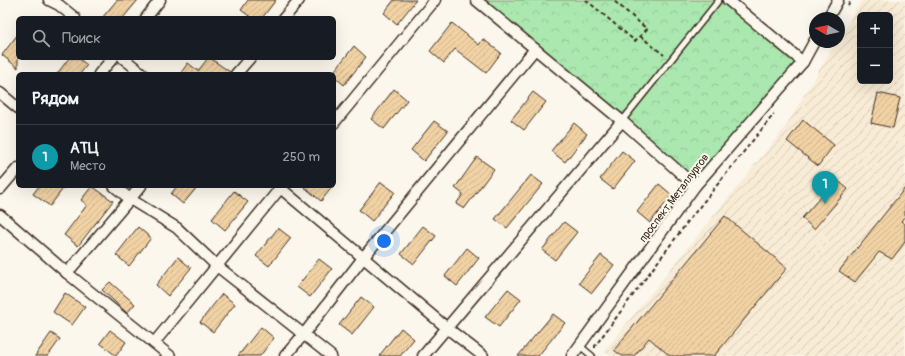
<!DOCTYPE html>
<html lang="ru">
<head>
<meta charset="utf-8">
<style>
  :root { --surface:#171b24; --page:#20242c; --text:#f1f3f6; --muted:#9ea1a6; --line:#363941; --accent:#7c3aed }
  body { margin:0; font-family:Pangolin,sans-serif; background:var(--page); color:var(--text) }
  .controls { position:absolute; right:12px; top:12px; display:grid; overflow:hidden; border-radius:6px; box-shadow:0 4px 16px #0002 }
  .controls button { width:36px; height:36px; display:grid; place-items:center; padding:0; border:0; border-bottom:1px solid var(--line); background:var(--surface); color:var(--text); font:20px sans-serif }
  .compass { position:absolute; left:809px; top:12px; width:36px; height:36px; border-radius:50%; background:var(--surface); box-shadow:0 4px 16px #0002; rotate:279deg }
  .you { position:absolute; left:384px; top:241px; width:14px; height:14px; margin:-10px; border:3px solid #fff; border-radius:50%; background:#1a73e8; box-shadow:0 0 0 6px #1a73e833 }
  .badge { display:grid; place-items:center; width:26px; height:26px; border-radius:50%; background:var(--accent); color:#fff; font-size:13px; font-weight:700 }
  .pin { position:absolute; translate:-50% -33px; filter:drop-shadow(0 1px 2px #0008) }
  .pin::after { content:''; position:absolute; top:21px; width:14px; height:12px; background:inherit; clip-path:polygon(0 0,100% 0,50% 100%) }
  .list { margin:0; padding:0; list-style:none }
  h2 { display:flex; justify-content:space-between; align-items:center; height:52px; margin:0; padding:0 16px; font-size:17px }
  h2 small { font-size:13px; font-weight:400; color:var(--muted) }
  .list li { display:grid; grid-template-columns:26px 1fr auto; gap:12px; align-items:center; box-sizing:border-box; height:64px; padding:0 16px; border-top:1px solid var(--line) }
  .list b { display:block; font-size:15px; white-space:nowrap }
  .list p { margin:0; font-size:13px; white-space:nowrap; color:var(--muted) }
  .list em { font-size:13px; font-style:normal; color:var(--muted) }
  .icon { flex:none; width:22px; height:22px; fill:none; stroke:currentColor; stroke-width:2; stroke-linecap:round; stroke-linejoin:round }
  .map { position:relative; flex:none; width:905px; height:356px; overflow:hidden }
  .search { position:absolute; background:var(--surface); box-shadow:0 4px 16px #0002; left:16px; top:16px; width:320px; height:44px; display:flex; align-items:center; gap:10px; box-sizing:border-box; padding:0 14px; border-radius:6px; color:var(--muted); font-size:15px }
  .panel { position:absolute; background:var(--surface); box-shadow:0 4px 16px #0002; left:16px; top:72px; width:320px; height:116px; border-radius:6px }
  .map>svg:first-child { display:block }
</style>
</head>
<body>
<div class="map">
<svg width="905" height="356" viewBox="0 0 905 356">
  <defs>
    <pattern id="industrial-furrows" width="10" height="10" patternUnits="userSpaceOnUse"><rect width="10" height="10" fill="#f8ecd6"/><path d="M-1 1l2-2M0 10L10 0M9 11l2-2" fill="none" stroke="#d6cbb7"/></pattern>
    <pattern id="park-crowns" width="20" height="18" patternUnits="userSpaceOnUse"><rect width="20" height="18" fill="#aae8af"/><path d="M2 6a3 3 0 1 1 6 0M12 15a3 3 0 1 1 6 0" fill="none" stroke="#93c796"/></pattern>
    <pattern id="building-hatch" width="6" height="6" patternUnits="userSpaceOnUse"><rect width="6" height="6" fill="#f1d2a4"/><path d="M-1 1l2-2M0 6l6-6M5 7l2-2" fill="none" stroke="#d0b48d"/></pattern>
  </defs>
  <rect width="100%" height="100%" fill="#fbf7ec"/>
  <filter id="ink" filterUnits="userSpaceOnUse"><feTurbulence type="fractalNoise" baseFrequency=".025" numOctaves="2"/><feDisplacementMap in="SourceGraphic" scale="8" xChannelSelector="R" yChannelSelector="G"/><feConvolveMatrix kernelMatrix="1 2 1 2 8 2 1 2 1" color-interpolation-filters="sRGB"/></filter>
  <g filter="url(#ink)">
    <path fill="url(#industrial-furrows)" fill-rule="evenodd" d="M862,0H905V356H610L604,351L614,339L784,129L836,42H839V38ZM860,15H890V81H860Z"/>
    <path fill="url(#park-crowns)" stroke="#728966" d="M480,0H724L801,59L699,181Z"/>
    <g fill="url(#building-hatch)" stroke="#3b2a1e">
      <path d="M117,0H138L123,18H102Z"/>
      <path d="M248,0H276L262,18H252L241,10Z"/>
      <path d="M394,0H416L397,24L384,13Z"/>
      <path d="M452,23L479,45L483,39L501,53L486,73L455,49L444,63L430,51Z"/>
      <path d="M18,34V68L2,55Z"/>
      <path d="M354,46L366,57L344,85L334,76V74H332Z"/>
      <path d="M69,58H78L87,65L80,74H57Z"/>
      <path d="M208,58H210L230,72V74H180L188,63L198,71Z"/>
      <path d="M394,89L407,100L384,129L371,119Z"/>
      <path d="M533,92L546,102L524,130L511,120Z"/>
      <path d="M878,93L900,98L893,128L871,123Z"/>
      <path d="M803,120L834,145L818,166L787,141Z"/>
      <path d="M434,121L448,131L424,161L411,150Z"/>
      <path d="M574,123L587,134L565,162L551,151Z"/>
      <path d="M622,151L635,161L613,189L600,179Z"/>
      <path d="M477,157L494,169L464,209L456,204L463,194L455,188Z"/>
      <path d="M531,175L543,184L507,228L495,219Z"/>
      <path d="M836,179L848,189L814,229L802,218Z"/>
      <path d="M381,182L395,192L372,221L359,210Z"/>
      <path d="M659,184L672,195L650,223L637,212Z"/>
      <path d="M39,186H65L50,206L33,194Z"/>
      <path d="M92,186L113,201L78,246L64,235L87,205L81,200Z"/>
      <path d="M177,186H198L183,204L171,194Z"/>
      <path d="M303,186H333L321,201Z"/>
      <path d="M905,188V216L901,221L905,224V242L892,259L879,252L855,282L839,271Z"/>
      <path d="M234,191L248,202L225,230L212,219Z"/>
      <path d="M725,216L787,268L714,356H670L649,338L634,356H622L614,350Z"/>
      <path d="M564,222L577,232L555,260L542,250Z"/>
      <path d="M423,226L436,236L414,264L401,254Z"/>
      <path d="M138,227L151,238L129,266L116,255Z"/>
      <path d="M278,228L291,238L269,266L256,256Z"/>
      <path d="M467,248L479,258L457,286L445,276Z"/>
      <path d="M601,255L614,265L592,293L579,283Z"/>
      <path d="M178,257L191,268L168,296L156,285Z"/>
      <path d="M319,259L332,269L310,297L297,287Z"/>
      <path d="M110,282L135,304L127,313L102,290Z"/>
      <path d="M508,289L521,299L499,327L485,317Z"/>
      <path d="M65,293L85,307L72,325L53,312Z"/>
      <path d="M222,294L235,304L213,332L200,322Z"/>
      <path d="M361,297L374,307L352,335L339,325Z"/>
      <path d="M553,314L565,323L538,356H518Z"/>
      <path d="M261,327L274,338L260,356H238Z"/>
      <path d="M401,328L414,339L400,356H379Z"/>
      <path d="M110,330L126,342L116,356L100,343Z"/>
      <path d="M51,333L60,339L48,356H35Z"/>
    </g>
    <g fill="none" stroke-linecap="round" stroke-linejoin="round">
      <defs>
        <g id="service">
          <path d="M622,121L719,0"/>
          <path d="M580,346L592,356"/>
        </g>
        <g id="minor">
          <path d="M49,0L59,5L75,18"/>
          <path d="M476,0L622,121L695,186"/>
          <path d="M728,0L803,62"/>
          <path d="M146,18L160,0"/>
          <path d="M284,18L299,0"/>
          <path d="M828,18L838,0"/>
          <path d="M123,58L143,74"/>
          <path d="M99,74L113,58"/>
          <path d="M236,74L250,58"/>
          <path d="M0,93L18,108"/>
          <path d="M334,123L435,0"/>
          <path d="M114,186L130,199L177,228L217,266L331,356"/>
          <path d="M278,186L447,328L483,356"/>
          <path d="M0,189L18,168"/>
          <path d="M0,215L67,273L154,343L170,356"/>
          <path d="M67,273L141,186"/>
          <path d="M154,343L282,186"/>
          <path d="M285,356L304,334L363,258L535,49"/>
          <path d="M423,356L622,121"/>
          <path d="M572,356L695,186L803,62L815,40"/>
        </g>
      </defs>
      <use href="#service" stroke="#3b2a1e" stroke-width="8"/>
      <use href="#minor" stroke="#3b2a1e" stroke-width="13"/>
      <g stroke="#3b2a1e" stroke-width="2" stroke-dasharray="4 3" stroke-linecap="butt">
        <path d="M586,0L635,41L647,29L613,0"/>
        <path d="M848,6L851,0"/>
        <path d="M640,36L664,55"/>
        <path d="M595,348V346L689,220L774,114"/>
      </g>
      <use href="#service" stroke="#fbf7ec" stroke-width="5"/>
      <use href="#minor" stroke="#fbf7ec" stroke-width="10"/>
    </g>
  </g>
  <g text-anchor="middle" dominant-baseline="central" stroke-width="4" stroke-linejoin="round" paint-order="stroke">
    <g font-size="11" fill="#3b2a1e" stroke="#fbf7ec">
      <text transform="translate(674 198) rotate(-53)">проспект Металлургов</text>
    </g>
  </g>
</svg>
<div class="controls">
<button>+</button>
<button>−</button>
</div>
<svg class="compass" viewBox="-18 -18 36 36"><path d="M0-13l5 13h-10z" fill="#e53935"/><path d="M0 13l5-13h-10z" fill="#9ea1a6"/></svg>
<div class="you"></div>
<div class="pin badge" style="left:825px;top:204px;background:#0f9aa8">1</div>
<div class="search"><svg class="icon" aria-label="search" viewBox="0 0 24 24"><circle cx="10" cy="10" r="6"/><path d="M15 15l6 6"/></svg>Поиск</div>
<section class="panel">
<h2>Рядом<small></small></h2>
<ul class="list">
<li><span class="badge" style="background:#0f9aa8">1</span><div><b>АТЦ</b><p>Место</p></div><em>250 m</em></li>
</ul>
</section>
</div>
</body>
</html>
